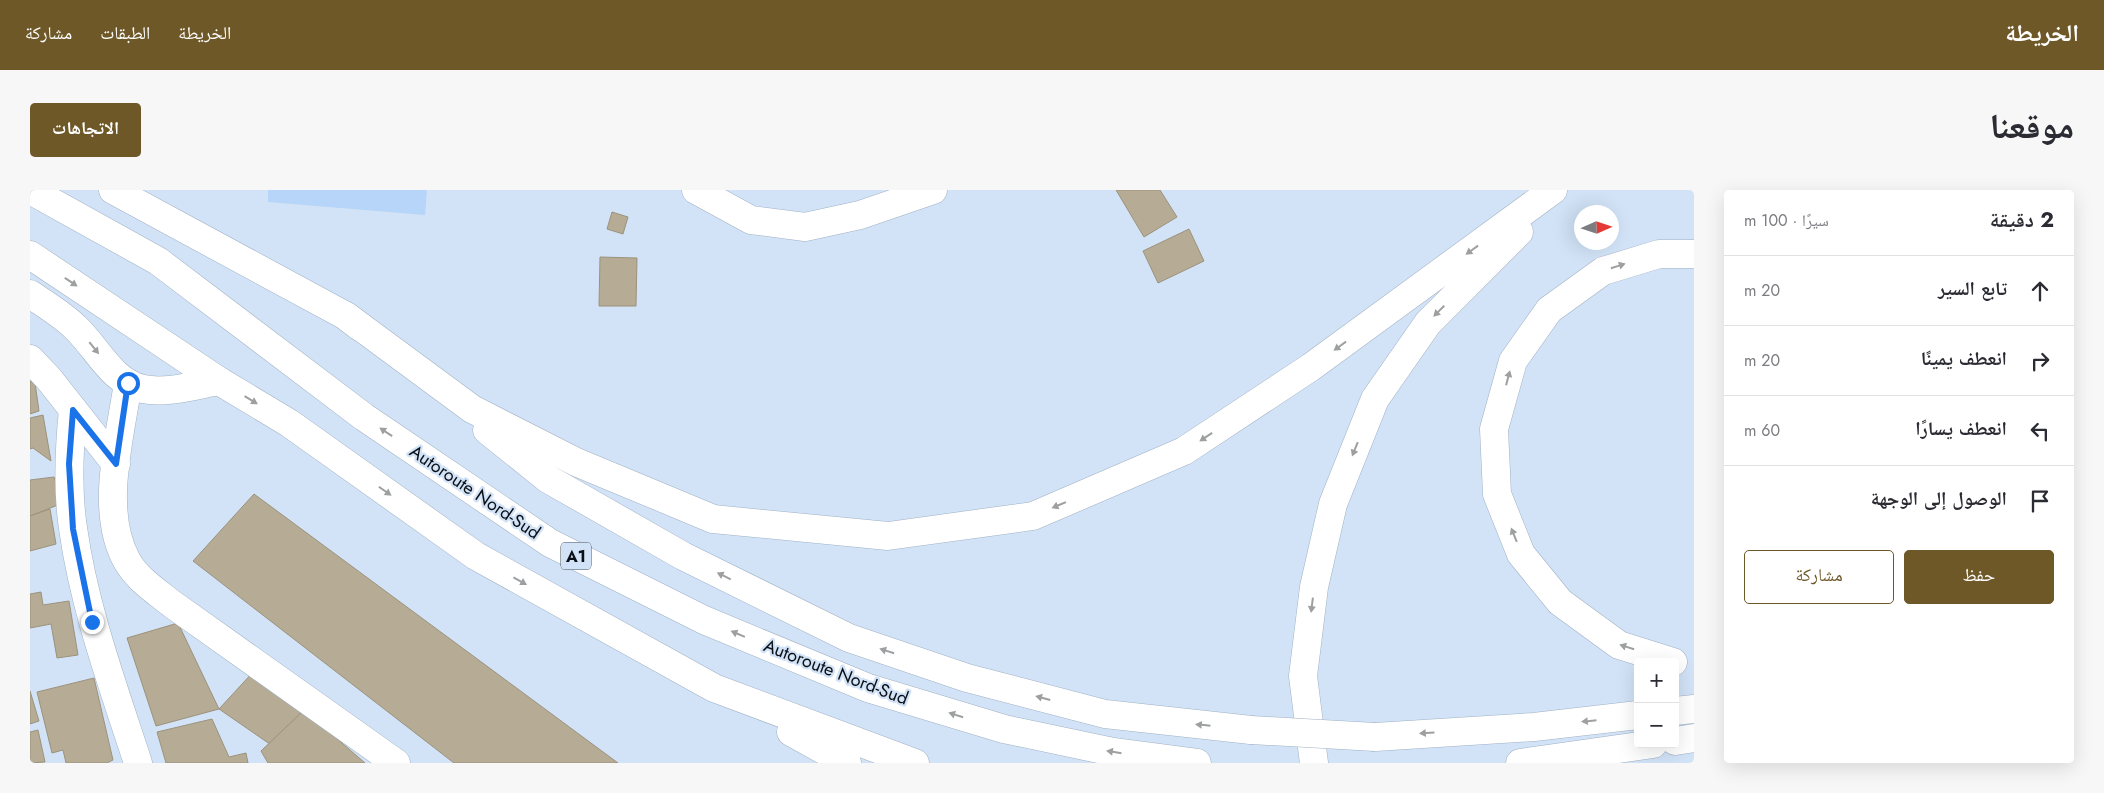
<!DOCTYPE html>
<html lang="ar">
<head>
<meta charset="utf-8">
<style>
  :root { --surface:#fff; --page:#f7f7f7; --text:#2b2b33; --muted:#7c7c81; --line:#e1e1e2; --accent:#6e5828 }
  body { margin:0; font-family:Jost,"Noto Naskh Arabic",sans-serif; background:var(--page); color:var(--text); direction:rtl }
  .controls { position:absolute; right:15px; bottom:15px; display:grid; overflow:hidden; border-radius:5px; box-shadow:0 5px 20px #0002 }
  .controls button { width:45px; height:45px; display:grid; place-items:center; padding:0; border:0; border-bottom:1px solid var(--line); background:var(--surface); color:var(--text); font:25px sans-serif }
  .compass { position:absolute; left:1544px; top:15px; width:45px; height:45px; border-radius:50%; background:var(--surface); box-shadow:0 5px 20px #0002; rotate:87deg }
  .stop { position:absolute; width:15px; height:15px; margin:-11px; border:4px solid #1a73e8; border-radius:50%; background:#fff }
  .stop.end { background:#1a73e8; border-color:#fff; box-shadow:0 1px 5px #0008 }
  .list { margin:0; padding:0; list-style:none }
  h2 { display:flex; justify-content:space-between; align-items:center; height:65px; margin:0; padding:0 20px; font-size:21px }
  h2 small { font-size:16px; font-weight:400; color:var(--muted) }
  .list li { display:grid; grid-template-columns:32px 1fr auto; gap:15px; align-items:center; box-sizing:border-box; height:70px; padding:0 20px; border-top:1px solid var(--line) }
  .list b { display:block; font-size:19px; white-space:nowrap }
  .list em { font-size:16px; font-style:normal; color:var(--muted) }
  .actions { display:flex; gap:10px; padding:15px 20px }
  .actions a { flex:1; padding:11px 0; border:1px solid var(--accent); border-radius:5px; text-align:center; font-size:18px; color:var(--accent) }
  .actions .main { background:var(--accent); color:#fff }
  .icon { flex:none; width:28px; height:28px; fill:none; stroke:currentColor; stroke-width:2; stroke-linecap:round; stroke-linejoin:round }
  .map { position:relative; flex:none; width:1664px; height:573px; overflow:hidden; direction:ltr; border-radius:5px }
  header { display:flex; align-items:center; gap:30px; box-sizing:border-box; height:70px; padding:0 25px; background:var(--accent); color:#fff }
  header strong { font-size:24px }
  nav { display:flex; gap:28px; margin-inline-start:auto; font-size:18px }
  .intro { display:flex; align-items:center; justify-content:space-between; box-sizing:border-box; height:120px; padding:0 30px }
  h1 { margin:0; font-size:35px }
  .button { padding:12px 22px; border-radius:5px; background:var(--accent); color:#fff; font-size:18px; font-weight:700 }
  main { display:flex; gap:30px; padding:0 30px }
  aside { flex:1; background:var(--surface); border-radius:5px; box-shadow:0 5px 20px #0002 }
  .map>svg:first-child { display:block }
</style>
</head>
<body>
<header>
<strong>الخريطة</strong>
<nav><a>الخريطة</a><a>الطبقات</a><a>مشاركة</a></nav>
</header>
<div class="intro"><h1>موقعنا</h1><a class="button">الاتجاهات</a></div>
<main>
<aside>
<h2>2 دقيقة<small>سيرًا · 100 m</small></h2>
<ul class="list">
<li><svg class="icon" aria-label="ahead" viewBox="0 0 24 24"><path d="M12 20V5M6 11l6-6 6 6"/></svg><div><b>تابع السير</b></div><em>20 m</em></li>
<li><svg class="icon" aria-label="right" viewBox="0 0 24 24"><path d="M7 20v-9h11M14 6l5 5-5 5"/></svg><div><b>انعطف يمينًا</b></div><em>20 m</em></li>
<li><svg class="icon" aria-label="left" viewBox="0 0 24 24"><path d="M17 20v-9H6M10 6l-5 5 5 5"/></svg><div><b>انعطف يسارًا</b></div><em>60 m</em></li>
<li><svg class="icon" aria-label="arrive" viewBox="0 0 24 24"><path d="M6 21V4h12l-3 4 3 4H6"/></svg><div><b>الوصول إلى الوجهة</b></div></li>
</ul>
<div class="actions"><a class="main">حفظ</a><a>مشاركة</a></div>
</aside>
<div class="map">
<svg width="1664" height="573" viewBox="0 0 1664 573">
  <rect width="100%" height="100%" fill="#d2e3f7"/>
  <path fill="#b6d5f8" d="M238,0H397L395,25L238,12Z"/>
  <g fill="#b6ac95" stroke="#9c927c">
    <path d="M1086,0H1130L1147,27L1114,47Z"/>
    <path d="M582,22L598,27L593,44L577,39Z"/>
    <path d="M1159,39L1174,71L1128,93L1113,61Z"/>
    <path d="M570,67L607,68L606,116H569Z"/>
    <path d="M0,191L5,193L9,221L0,224Z"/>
    <path d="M13,225L21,271L3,258L0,259V228Z"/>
    <path d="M24,287L33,313L0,326V290Z"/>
    <path d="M224,304L588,573H424L163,371Z"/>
    <path d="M20,319L26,354L0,361V326Z"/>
    <path d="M11,402L13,415L39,411L48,465L27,468L21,434L0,438V404Z"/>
    <path d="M148,433L189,519L126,536L97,448Z"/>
    <path d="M224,481L270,514L291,542L260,568L189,519Z"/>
    <path d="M64,488L83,570L77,573H36L33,560L22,563L7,502Z"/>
    <path d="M0,501L9,531L0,534Z"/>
    <path d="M274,520L335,573H238L231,561Z"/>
    <path d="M182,529L199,567L216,563L218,573H136L127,542Z"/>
    <path d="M8,540L15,572L0,573V542Z"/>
  </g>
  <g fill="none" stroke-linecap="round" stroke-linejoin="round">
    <defs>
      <g id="minor">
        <path d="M666,0L721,30L775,37L830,25L903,0"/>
        <path d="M0,169L19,189L86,274"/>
        <path d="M98,193C90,248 69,321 97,371C107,389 126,401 142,414L366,573"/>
        <path d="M43,220C39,259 37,299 43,338C54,418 83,496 108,573"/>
      </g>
      <g id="highway">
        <path d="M0,0L128,71L334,227L520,353L674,430L838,498L974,539L1083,562L1167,573"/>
        <path d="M83,0L316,126L330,137"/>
        <path d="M0,65L189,191L259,233L446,366L684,498L885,573"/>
        <path d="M0,104C16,115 33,125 46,138C68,159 82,192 113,199C137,204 166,195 189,191"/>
        <path d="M316,126L442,219L546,272L683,329L858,346L1003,326L1154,261L1281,177L1523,0"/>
        <path d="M457,240L518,289L653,366L819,448L937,488L1075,524L1221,540"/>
        <path d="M1643,472L1589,455L1530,412L1491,364L1467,304L1464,239L1483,171L1519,120L1573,81L1629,64H1664"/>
        <path d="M1645,521L1664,519"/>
        <path d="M761,542L817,573"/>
        <path d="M1345,547L1504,537L1608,525"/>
        <path d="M1645,551L1664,548"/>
        <path d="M1284,573L1273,486L1284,397L1303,314L1345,209L1398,133L1489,42"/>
        <path d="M1490,573L1623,554"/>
      </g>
    </defs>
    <use href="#minor" stroke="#a0b1c4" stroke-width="29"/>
    <use href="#highway" stroke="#a0b1c4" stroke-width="29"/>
    <use href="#minor" stroke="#fff" stroke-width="28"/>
    <use href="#highway" stroke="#fff" stroke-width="28"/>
    <defs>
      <path id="highway-bridge" d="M1221,540L1345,547"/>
    </defs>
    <use href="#highway-bridge" stroke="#a0b1c4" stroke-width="29" stroke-linecap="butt"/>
    <use href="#highway-bridge" stroke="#fff" stroke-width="28"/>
  </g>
  <defs><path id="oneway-solid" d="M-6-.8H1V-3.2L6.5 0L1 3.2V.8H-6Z" transform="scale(1.25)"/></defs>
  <g fill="#9d9fa1">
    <use href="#oneway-solid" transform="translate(1442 60) rotate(144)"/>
    <use href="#oneway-solid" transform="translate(1588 76) rotate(-18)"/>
    <use href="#oneway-solid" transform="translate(41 92) rotate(34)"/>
    <use href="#oneway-solid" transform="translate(1409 121) rotate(135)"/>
    <use href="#oneway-solid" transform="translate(1310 156) rotate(144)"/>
    <use href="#oneway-solid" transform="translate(64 158) rotate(51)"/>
    <use href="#oneway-solid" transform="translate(1478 188) rotate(-75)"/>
    <use href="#oneway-solid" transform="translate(221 210) rotate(31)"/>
    <use href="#oneway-solid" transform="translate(356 242) rotate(-146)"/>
    <use href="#oneway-solid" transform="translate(1176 247) rotate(146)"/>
    <use href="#oneway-solid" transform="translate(1325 259) rotate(112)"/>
    <use href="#oneway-solid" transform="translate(355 301) rotate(35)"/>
    <use href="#oneway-solid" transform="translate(1029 315) rotate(157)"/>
    <use href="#oneway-solid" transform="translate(1484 345) rotate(-112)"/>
    <use href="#oneway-solid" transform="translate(694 386) rotate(-154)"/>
    <use href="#oneway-solid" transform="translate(490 391) rotate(29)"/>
    <use href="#oneway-solid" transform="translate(1282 415) rotate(97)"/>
    <use href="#oneway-solid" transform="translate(708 444) rotate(-157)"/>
    <use href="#oneway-solid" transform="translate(1597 457) rotate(-162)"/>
    <use href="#oneway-solid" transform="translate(857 461) rotate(-162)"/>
    <use href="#oneway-solid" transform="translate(1013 508) rotate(-165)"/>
    <use href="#oneway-solid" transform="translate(926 525) rotate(-163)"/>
    <use href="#oneway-solid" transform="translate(1559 531) rotate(174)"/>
    <use href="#oneway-solid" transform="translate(1173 535) rotate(-174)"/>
    <use href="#oneway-solid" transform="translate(1397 543) rotate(176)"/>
    <use href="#oneway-solid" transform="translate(1084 562) rotate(-171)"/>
  </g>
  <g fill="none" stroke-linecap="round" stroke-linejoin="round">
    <path stroke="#1a73e8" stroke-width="6" d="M62,432L43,339L39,274L43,220L86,274L98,193"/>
  </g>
  <g text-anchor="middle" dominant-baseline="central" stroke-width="4.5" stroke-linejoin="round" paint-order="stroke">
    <rect fill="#d2e3f7" stroke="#454f59" stroke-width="1" x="531" y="352.5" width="30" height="27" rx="4"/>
    <g font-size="16" font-weight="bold" fill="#090f15">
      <text x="546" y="366">A1</text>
    </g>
    <g font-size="18" fill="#090f15" stroke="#d2e3f7">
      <text transform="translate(445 302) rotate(34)">Autoroute Nord-Sud</text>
      <text transform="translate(806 482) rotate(21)">Autoroute Nord-Sud</text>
    </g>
  </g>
</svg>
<div class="controls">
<button>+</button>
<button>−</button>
</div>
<svg class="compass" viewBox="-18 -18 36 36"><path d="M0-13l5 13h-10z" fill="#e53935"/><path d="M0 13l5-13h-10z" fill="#7c7c81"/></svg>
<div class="stop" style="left:98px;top:193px"></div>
<div class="stop end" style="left:62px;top:432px"></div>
</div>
</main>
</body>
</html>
